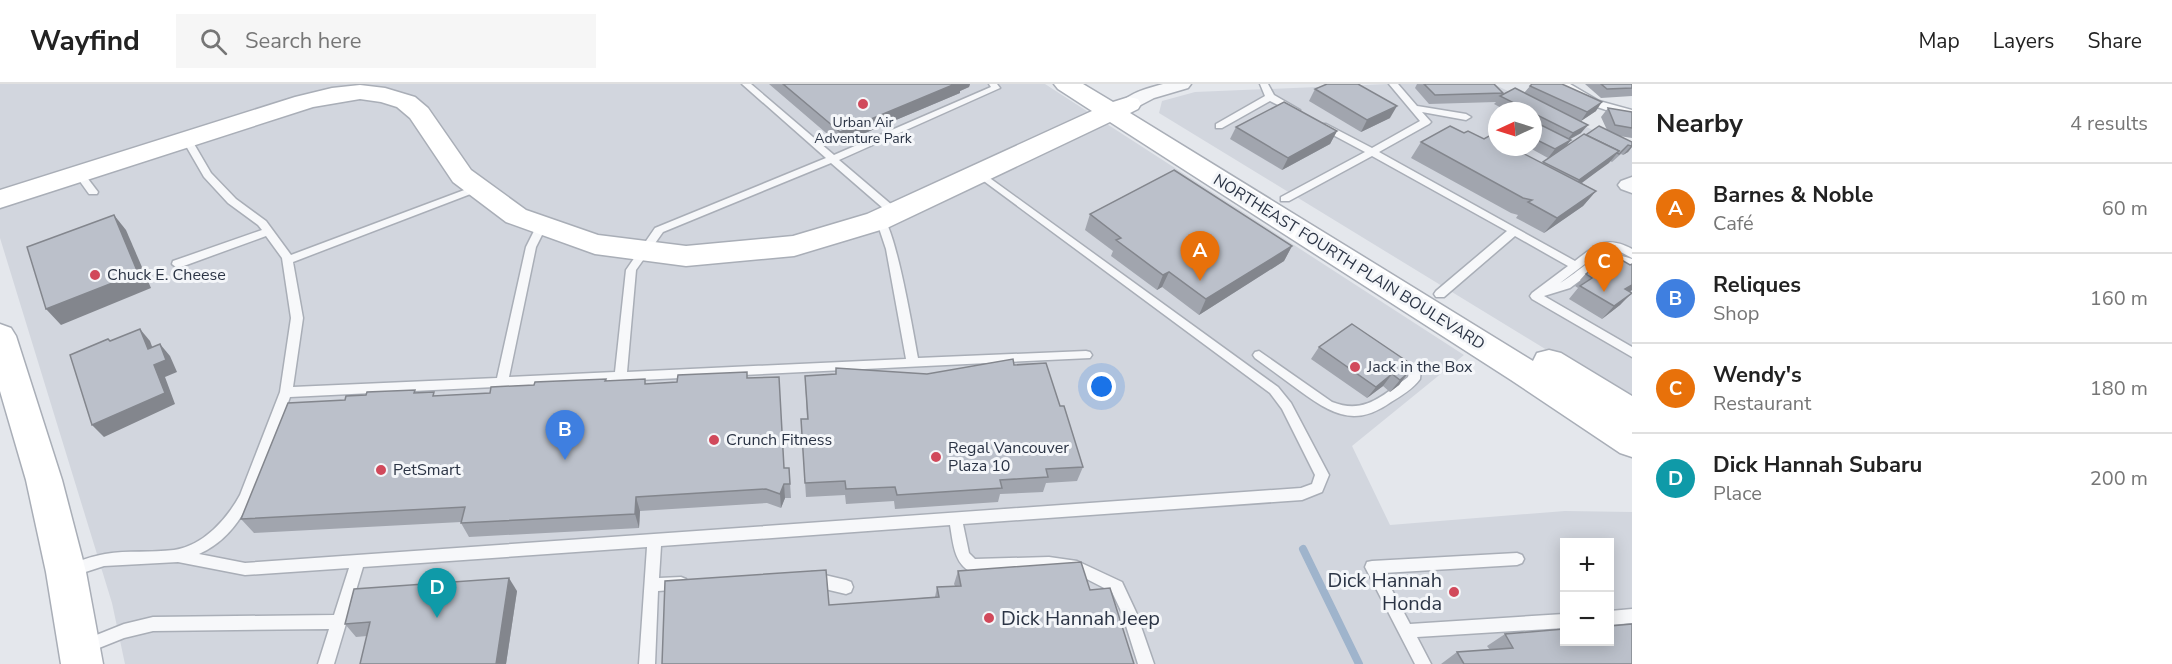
<!DOCTYPE html>
<html lang="en">
<head>
<meta charset="utf-8">
<style>
  :root { --surface:#fff; --page:#f6f6f6; --text:#222; --muted:#767676; --line:#e0e0e0; --accent:#d1495b }
  body { margin:0; font-family:"Nunito Sans",sans-serif; background:var(--page); color:var(--text) }
  .controls { position:absolute; right:18px; bottom:18px; display:grid; overflow:hidden; border-radius:0px; box-shadow:0 3px 15px #0003 }
  .controls button { width:54px; height:54px; display:grid; place-items:center; padding:0; border:0; border-bottom:2px solid var(--line); background:var(--surface); color:var(--text); font:30px sans-serif }
  .compass { position:absolute; left:1488px; top:18px; width:54px; height:54px; border-radius:50%; background:var(--surface); box-shadow:0 3px 15px #0003; rotate:266deg }
  .you { position:absolute; left:1102px; top:303px; width:21px; height:21px; margin:-15px; border:4px solid #fff; border-radius:50%; background:#1a73e8; box-shadow:0 0 0 9px #1a73e833 }
  .badge { display:grid; place-items:center; width:39px; height:39px; border-radius:50%; background:var(--accent); color:#fff; font-size:20px; font-weight:700 }
  .pin { position:absolute; translate:-50% -50px; filter:drop-shadow(0 2px 3px #0008) }
  .pin::after { content:''; position:absolute; top:32px; width:21px; height:18px; background:inherit; clip-path:polygon(0 0,100% 0,50% 100%) }
  .list { margin:0; padding:0; list-style:none }
  h2 { display:flex; justify-content:space-between; align-items:center; height:78px; margin:0; padding:0 24px; font-size:26px }
  h2 small { font-size:20px; font-weight:400; color:var(--muted) }
  .list li { display:grid; grid-template-columns:39px 1fr auto; gap:18px; align-items:center; box-sizing:border-box; height:90px; padding:0 24px; border-top:2px solid var(--line) }
  .list b { display:block; font-size:22px; white-space:nowrap }
  .list p { margin:0; font-size:20px; white-space:nowrap; color:var(--muted) }
  .list em { font-size:20px; font-style:normal; color:var(--muted) }
  .icon { flex:none; width:33px; height:33px; fill:none; stroke:currentColor; stroke-width:2; stroke-linecap:round; stroke-linejoin:round }
  .map { position:relative; flex:none; width:1632px; height:580px; overflow:hidden }
  header { display:flex; align-items:center; gap:36px; box-sizing:border-box; height:84px; padding:0 30px; background:var(--surface); border-bottom:2px solid var(--line) }
  header strong { font-size:28px }
  nav { display:flex; gap:33px; margin-inline-start:auto; font-size:21px }
  .search { width:420px; height:54px; background:var(--page); display:flex; align-items:center; gap:15px; box-sizing:border-box; padding:0 21px; border-radius:0px; color:var(--muted); font-size:22px }
  main { display:flex }
  aside { flex:1; background:var(--surface) }
  .map>svg:first-child { display:block }
</style>
</head>
<body>
<header>
<strong>Wayfind</strong>
<div class="search"><svg class="icon" aria-label="search" viewBox="0 0 24 24"><circle cx="10" cy="10" r="6"/><path d="M15 15l6 6"/></svg>Search here</div>
<nav><a>Map</a><a>Layers</a><a>Share</a></nav>
</header>
<main>
<div class="map">
<svg width="1632" height="580" viewBox="0 0 1632 580">
  <rect width="100%" height="100%" fill="#e4e7ec"/>
  <g fill="#d2d6de" fill-rule="evenodd">
    <path d="M0,0H1045L1464,271L1352,362L1390,441L1565,427L1632,428V580H125L112,519L0,154ZM1564,458H1610V558H1564Z"/>
    <path d="M1389,0H1493L1632,64V318L1159,29L1162,17L1195,8ZM1497,27H1533V63H1497Z"/>
  </g>
  <g fill="none" stroke-linecap="round" stroke-linejoin="round">
    <path stroke="#9fb4cc" stroke-width="8" d="M1303,465L1359,580"/>
    <defs>
      <g id="lane">
        <path d="M742,0H751L834,71L991,3L989,0H997L1000,4L839,76L899,127V131H891L831,79L663,148L636,186L627,288L906,275L886,165L876,135L881,132C895,138 914,253 918,274L1086,267L1090,268L1092,271L1090,274L290,313C283,333 275,354 267,374C253,413 239,452 199,470L245,479L1301,404L1312,400L1315,391L1282,325L1270,309L977,92V88L980,87L1278,303L1291,319L1329,391L1322,408L1302,416L963,440L969,469L975,475L1049,473L1077,477L1122,498L1136,528L1154,580H1138L1122,529L1112,508L1075,489L1049,485L972,488C954,481 953,458 950,441L661,462L659,494L681,493L686,495L688,500L686,505L658,507L655,580H639L647,463L363,483L334,580H318L329,545L153,547L124,554L84,570L79,568L76,563L79,558L124,540L153,533L334,531L349,484L245,491L178,478L104,482L70,493L65,492L63,487L65,482C77,478 92,472 105,470C128,466 151,469 174,466C203,462 227,435 240,411L280,308L291,234L282,174L266,152L181,183L177,184L172,180L173,177L262,146L258,141L228,119L204,93L182,55L184,53H190L211,89L236,115L266,137L291,171L475,102H481L483,104L481,106L293,178L303,234L293,303L497,294L526,163L538,139L542,138L547,141L536,163L509,293L615,288L626,186L655,144L826,74Z"/>
        <path d="M1260,0H1268L1274,11L1300,26L1298,28H1292L1270,17L1222,44H1216V40L1265,12Z"/>
        <path d="M1389,0H1398L1417,22L1466,30L1471,33L1466,36L1422,28L1431,38L1429,40L1379,68L1575,177C1596,161 1606,151 1632,165V174L1615,165L1602,167L1560,199C1587,183 1597,162 1632,175V183L1619,178H1605L1570,204L1544,212L1632,263V273L1532,215L1530,212L1532,209L1568,182L1515,152L1444,213H1436L1434,210L1436,207L1507,147L1372,72L1289,117H1281V113L1365,68L1320,44V40H1326L1372,64L1420,37Z"/>
        <path d="M1560,0H1570L1599,17L1632,26V32C1606,28 1578,18 1560,0Z"/>
        <path d="M79,86L82,87L98,108L97,110H89L74,89L76,87Z"/>
        <path d="M1259,267L1332,318C1365,331 1383,311 1408,293L1411,281H1419L1421,284L1420,295C1414,304 1401,312 1391,318C1355,344 1332,330 1300,307C1285,296 1270,285 1255,274L1253,271L1255,268Z"/>
        <path d="M1517,469L1522,471L1524,475L1522,479L1517,481L1383,489L1410,540L1564,530V544L1417,553L1431,580H1415L1365,483L1367,478L1372,477Z"/>
        <path d="M812,488L846,496L851,498L853,503L851,508L846,510L812,502L807,500L805,495L807,490Z"/>
        <path d="M1632,525V539L1610,541V527Z"/>
      </g>
      <g id="street">
        <path d="M1163,0H1191L1188,4L1154,14L1135,24H1123L1120,20C1130,8 1149,4 1163,0Z"/>
        <path d="M1632,93V109L1621,105L1618,101L1621,97Z"/>
      </g>
      <g id="secondary">
        <path d="M1054,0H1083L1113,18L1129,13L1138,15L1141,20L1138,25L1130,29L1533,277L1537,269L1549,266L1561,269L1632,312V373L1620,369L1511,296L1110,38L887,144L794,172L686,182L595,170L506,138L453,98L410,34L397,23L381,18L360,15L313,23L0,124V106L295,13L332,4L360,1L385,4L415,13L428,24L471,86L526,126L598,151L686,162L793,152L867,130L1092,27L1058,5Z"/>
        <path d="M0,240L11,244L16,252L62,396L86,488L103,580H61L46,488L26,396L0,307Z"/>
      </g>
    </defs>
    <use href="#lane" stroke="#a9aeb7" stroke-width="3"/>
    <use href="#street" stroke="#a9aeb7" stroke-width="3"/>
    <use href="#secondary" stroke="#a9aeb7" stroke-width="3"/>
    <use href="#lane" fill="#f7f8fa" fill-rule="evenodd"/>
    <use href="#street" fill="#f7f8fa" fill-rule="evenodd"/>
    <use href="#secondary" fill="#fff" fill-rule="evenodd"/>
  </g>
  <g fill="#a1a5ae">
    <path d="M769,0H970L969,3L960,7V9L839,60Z"/>
    <path d="M1417,0H1494L1503,9L1502,11L1524,9L1530,2L1596,27L1581,37L1564,29L1581,49L1569,56L1567,62L1586,51L1607,46L1601,33L1608,24L1632,28V54L1619,52L1632,63L1628,68L1623,71L1621,70L1612,78L1610,77L1582,99L1596,107L1583,122L1544,149L1516,134L1518,131L1511,129L1411,74L1421,58L1464,49L1484,55L1542,79L1554,70L1548,74L1528,63H1533V27H1507L1494,20L1496,18L1429,20L1415,4Z"/>
    <path d="M1585,0H1632V12L1601,14Z"/>
    <path d="M1315,5L1390,34L1361,48L1309,17Z"/>
    <path d="M1236,43L1337,47L1330,60L1282,86L1230,55Z"/>
    <path d="M1090,130L1292,162L1284,177L1199,231L1162,203L1157,206L1111,172L1113,167L1085,146Z"/>
    <path d="M1603,174L1630,181L1632,180V206L1630,208L1620,221L1602,235L1569,215L1578,204L1575,202L1581,196H1580L1591,184L1598,180Z"/>
    <path d="M1319,263L1402,286L1408,289L1399,301L1390,308L1383,302L1367,314L1311,275Z"/>
    <path d="M1014,281L1060,322L1083,383L1077,397L1046,399L1043,408L1000,410L998,418L895,425L894,417L846,420L845,411L806,413L801,335H807L805,292L836,290V284L927,290Z"/>
    <path d="M747,294L784,384H789L791,414H785L781,424L767,419L640,427L639,444L469,453L461,439V438L254,449L241,435L345,316L417,309L436,312L490,309L534,301L606,295L607,297L646,300Z"/>
    <path d="M958,487L1090,506L829,521L935,513L937,503L955,502L954,500Z"/>
    <path d="M517,507L506,580H360L367,552L356,553L345,540Z"/>
    <path d="M1505,550L1632,580H1441L1457,568L1490,566L1487,562Z"/>
  </g>
  <g fill="#83868d">
    <path d="M955,0H970L969,3L960,7V9L839,60L840,48Z"/>
    <path d="M1602,18L1596,27L1581,37L1587,28Z"/>
    <path d="M1397,22L1390,34L1361,48L1367,36Z"/>
    <path d="M1588,41L1581,49L1566,57L1573,49Z"/>
    <path d="M1337,47L1330,60L1282,86L1288,74Z"/>
    <path d="M1571,56L1564,65L1548,74L1555,65Z"/>
    <path d="M1632,61V63L1628,68L1623,71Z"/>
    <path d="M1619,67L1609,79L1569,108L1579,96Z"/>
    <path d="M1596,107L1583,122L1544,149L1557,134Z"/>
    <path d="M114,131L126,146L151,204L61,241L46,225Z"/>
    <path d="M1292,162L1284,177L1199,231L1206,215Z"/>
    <path d="M1169,188L1162,203L1157,206L1163,191Z"/>
    <path d="M1632,201V206L1614,217L1625,205Z"/>
    <path d="M1632,209L1620,221L1602,235L1614,222Z"/>
    <path d="M140,245L150,257L158,278L148,265Z"/>
    <path d="M160,260L170,272L177,288L165,293L175,320L104,353L92,341L154,281Z"/>
    <path d="M1408,289L1399,301L1390,308L1400,296Z"/>
    <path d="M1392,290L1383,302L1367,314L1376,303Z"/>
    <path d="M784,400L785,414L781,424L780,410Z"/>
    <path d="M636,413L640,427L639,444L635,430Z"/>
    <path d="M509,494L517,507L506,580H496Z"/>
  </g>
  <g fill="#bbc0ca" stroke="#83868d" stroke-width="1.5">
    <path d="M783,0H955L840,48Z"/>
    <path d="M1327,0H1358L1397,22L1367,36L1315,5Z"/>
    <path d="M1424,0H1494L1503,9L1435,11Z"/>
    <path d="M1532,0H1562L1602,18L1587,28L1530,2Z"/>
    <path d="M1601,0H1632V4L1607,5Z"/>
    <path d="M1515,4L1588,41L1573,49L1533,29V27H1530L1500,12Z"/>
    <path d="M1284,18L1337,47L1288,74L1236,43Z"/>
    <path d="M1608,24L1632,28V44L1615,41Z"/>
    <path d="M1533,37L1571,56L1555,65L1533,54Z"/>
    <path d="M1450,42L1464,49L1468,47L1484,55L1489,52L1497,56V63H1511L1596,107L1557,134L1528,118L1532,116L1523,114L1421,58Z"/>
    <path d="M1599,42L1632,58V61L1631,62L1628,61L1619,70L1617,69L1619,67L1586,51Z"/>
    <path d="M1584,50L1619,67L1579,96L1543,78Z"/>
    <path d="M1174,86L1292,162L1206,215L1169,188L1163,191L1116,156L1121,154L1090,130Z"/>
    <path d="M114,131L138,189L46,225L27,163Z"/>
    <path d="M1613,171L1630,181L1632,180V201L1625,205L1632,209L1614,222L1580,202L1592,194L1586,190L1593,185L1591,184L1606,176L1603,174L1607,172Z"/>
    <path d="M1352,240L1408,278L1400,284L1408,289L1400,296L1392,290L1376,303L1319,263Z"/>
    <path d="M140,245L148,265L160,260L166,276L154,281L165,309L92,341L70,271L108,255L110,257Z"/>
    <path d="M1013,275L1014,281L1046,279L1060,322H1064L1083,383L1046,385L1048,393L1000,396L1002,404L897,411L895,403L846,405L845,397L805,399L801,335H808L805,292L836,290V284L927,290Z"/>
    <path d="M747,288V294L779,293L784,384H789L790,400H784L780,410L766,405L636,413L635,430L461,439L465,423L241,435L288,319L345,316L346,312L366,311L367,308L415,306L414,309L434,308L433,312L490,309L491,303L534,301L535,298L606,295L605,297L645,295V300L677,298L678,291Z"/>
    <path d="M1081,478L1090,506L1110,504L1134,580H662L665,497L826,486L829,521L939,513L937,503L961,502L958,487Z"/>
    <path d="M509,494L496,580H360L370,538L345,540L354,505Z"/>
    <path d="M1632,540V580H1464L1457,568L1513,564L1505,550L1564,545V558H1610V542Z"/>
  </g>
  <g fill="#d1495b" stroke="#f4f6f9" stroke-width="2">
    <circle cx="863" cy="20" r="6"/>
    <circle cx="95" cy="191" r="6"/>
    <circle cx="1355" cy="283" r="6"/>
    <circle cx="714" cy="356" r="6"/>
    <circle cx="936" cy="373" r="6"/>
    <circle cx="381" cy="386" r="6"/>
    <circle cx="1454" cy="508" r="6"/>
    <circle cx="989" cy="534" r="6"/>
  </g>
  <g text-anchor="middle" dominant-baseline="central" stroke-width="6" stroke-linejoin="round" paint-order="stroke">
    <g font-size="14" fill="#2b3445" stroke="#f4f6f9">
      <text x="863" y="38">Urban Air<tspan x="863" dy="16">Adventure Park</tspan></text>
    </g>
    <g font-size="16" fill="#2b3445" stroke="#f4f6f9">
      <text transform="translate(1349 178) rotate(32)">NORTHEAST FOURTH PLAIN BOULEVARD</text>
    </g>
    <g font-size="16" fill="#2b3445" stroke="#f4f6f9" text-anchor="start">
      <text x="107" y="191">Chuck E. Cheese</text>
      <text x="1367" y="283">Jack in the Box</text>
      <text x="726" y="356">Crunch Fitness</text>
      <text x="948" y="364">Regal Vancouver<tspan x="948" dy="18">Plaza 10</tspan></text>
      <text x="393" y="386">PetSmart</text>
    </g>
    <g font-size="20" fill="#2b3445" stroke="#f4f6f9" text-anchor="end">
      <text x="1442" y="496">Dick Hannah<tspan x="1442" dy="23">Honda</tspan></text>
      <text x="1001" y="534" text-anchor="start">Dick Hannah Jeep</text>
    </g>
  </g>
</svg>
<div class="controls">
<button>+</button>
<button>−</button>
</div>
<svg class="compass" viewBox="-18 -18 36 36"><path d="M0-13l5 13h-10z" fill="#e53935"/><path d="M0 13l5-13h-10z" fill="#767676"/></svg>
<div class="you"></div>
<div class="pin badge" style="left:1200px;top:197px;background:#e8710a">A</div>
<div class="pin badge" style="left:565px;top:376px;background:#3f7fe0">B</div>
<div class="pin badge" style="left:1604px;top:208px;background:#e8710a">C</div>
<div class="pin badge" style="left:437px;top:534px;background:#0f9aa8">D</div>
</div>
<aside>
<h2>Nearby<small>4 results</small></h2>
<ul class="list">
<li><span class="badge" style="background:#e8710a">A</span><div><b>Barnes &amp; Noble</b><p>Café</p></div><em>60 m</em></li>
<li><span class="badge" style="background:#3f7fe0">B</span><div><b>Reliques</b><p>Shop</p></div><em>160 m</em></li>
<li><span class="badge" style="background:#e8710a">C</span><div><b>Wendy's</b><p>Restaurant</p></div><em>180 m</em></li>
<li><span class="badge" style="background:#0f9aa8">D</span><div><b>Dick Hannah Subaru</b><p>Place</p></div><em>200 m</em></li>
</ul>
</aside>
</main>
</body>
</html>
